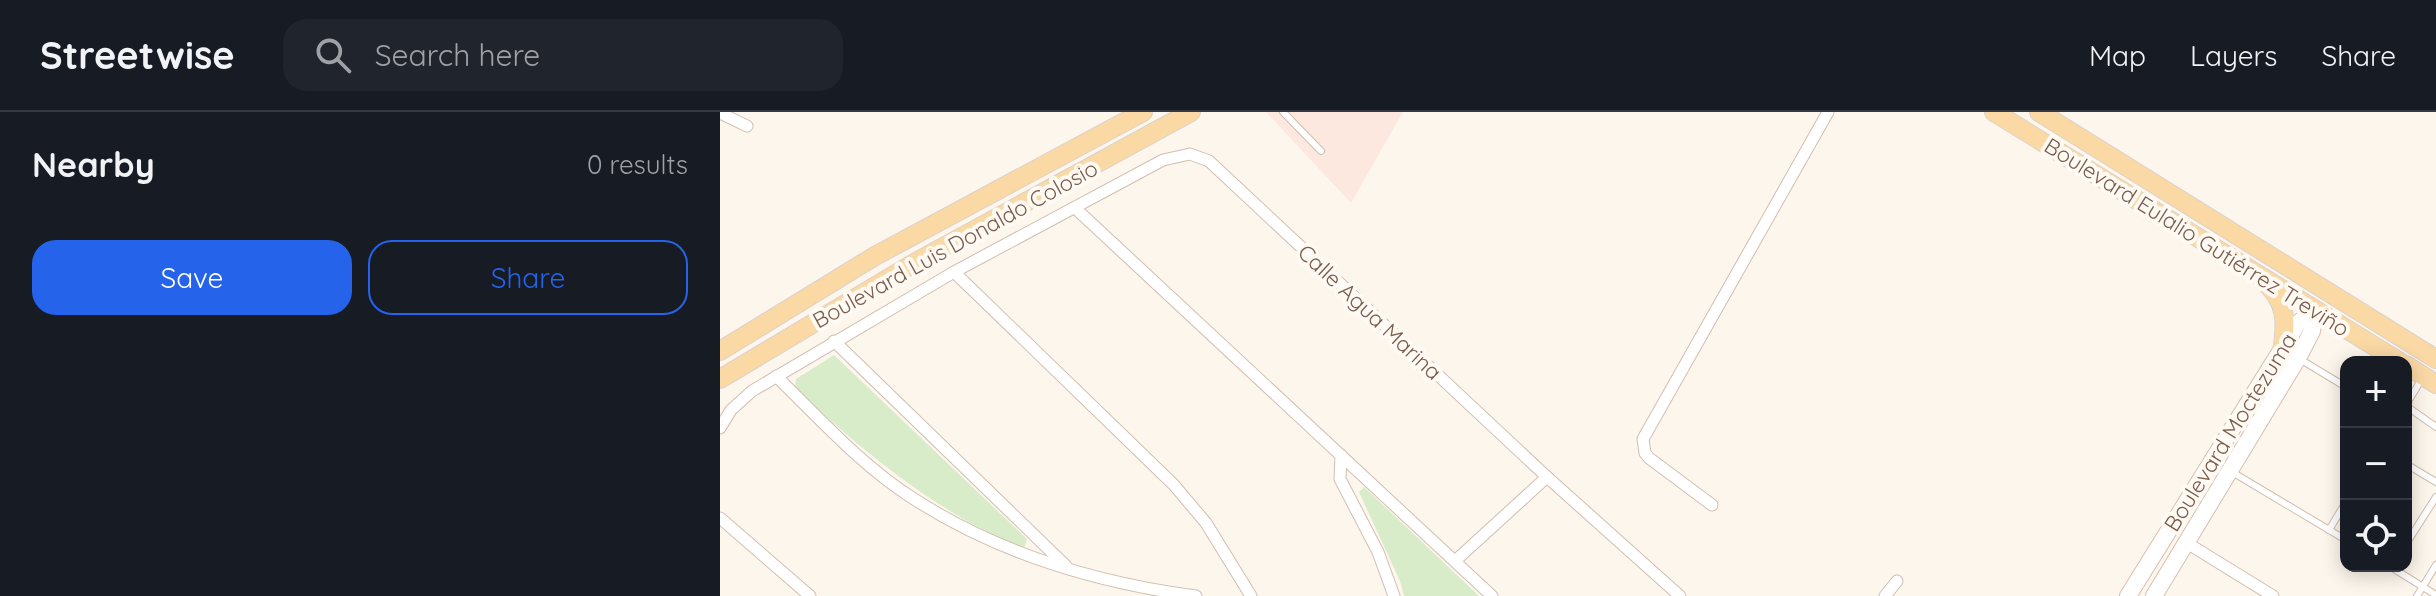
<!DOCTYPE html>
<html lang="en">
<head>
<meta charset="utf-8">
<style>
  :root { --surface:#171b24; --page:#20242c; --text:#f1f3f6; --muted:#9ea1a6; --line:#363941; --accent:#2563eb }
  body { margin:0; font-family:Quicksand,sans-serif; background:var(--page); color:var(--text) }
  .controls { position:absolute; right:24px; bottom:24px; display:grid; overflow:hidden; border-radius:16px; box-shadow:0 4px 20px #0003 }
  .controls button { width:72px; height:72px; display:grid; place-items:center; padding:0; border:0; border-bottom:2px solid var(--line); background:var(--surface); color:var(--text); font:40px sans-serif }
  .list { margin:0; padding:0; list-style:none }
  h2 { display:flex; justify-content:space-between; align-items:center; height:104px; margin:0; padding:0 32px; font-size:34px }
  h2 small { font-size:26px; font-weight:400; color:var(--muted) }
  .actions { display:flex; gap:16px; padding:24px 32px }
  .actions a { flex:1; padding:18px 0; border:2px solid var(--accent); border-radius:24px; text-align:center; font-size:28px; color:var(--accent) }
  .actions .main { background:var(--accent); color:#fff }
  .icon { flex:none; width:44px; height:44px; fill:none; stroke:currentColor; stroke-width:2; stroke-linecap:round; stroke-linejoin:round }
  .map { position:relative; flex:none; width:1716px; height:484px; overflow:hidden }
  header { display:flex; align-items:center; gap:48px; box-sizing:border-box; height:112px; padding:0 40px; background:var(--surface); border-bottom:2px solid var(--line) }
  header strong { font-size:38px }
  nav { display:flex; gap:44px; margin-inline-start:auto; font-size:28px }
  .search { width:560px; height:72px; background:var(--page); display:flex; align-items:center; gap:20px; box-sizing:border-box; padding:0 28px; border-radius:24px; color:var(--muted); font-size:30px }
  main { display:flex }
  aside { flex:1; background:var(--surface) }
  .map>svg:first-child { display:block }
</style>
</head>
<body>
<header>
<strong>Streetwise</strong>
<div class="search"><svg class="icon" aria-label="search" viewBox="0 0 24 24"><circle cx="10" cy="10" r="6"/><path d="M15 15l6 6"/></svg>Search here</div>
<nav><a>Map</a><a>Layers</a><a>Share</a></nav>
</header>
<main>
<aside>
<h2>Nearby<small>0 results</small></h2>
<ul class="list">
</ul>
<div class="actions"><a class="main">Save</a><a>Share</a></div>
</aside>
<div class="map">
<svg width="1716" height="484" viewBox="0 0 1716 484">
  <rect width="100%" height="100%" fill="#fdf6ec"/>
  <path fill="#fde8e0" d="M546,0H683L631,91Z"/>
  <g fill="#d8ecc9">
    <path d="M114,243L307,427L304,436C219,403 141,338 75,276L76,267Z"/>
    <path d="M644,375L759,484H684L680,469L639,380Z"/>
  </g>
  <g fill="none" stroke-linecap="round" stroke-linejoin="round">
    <defs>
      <g id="lane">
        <path d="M563,0L601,39"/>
        <path d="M1578,246L1626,275"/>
        <path d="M1686,293L1703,265"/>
        <path d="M1686,294L1716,315"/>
        <path d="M1686,352L1716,370"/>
        <path d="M1512,360L1626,428"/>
        <path d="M1609,418L1626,390"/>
        <path d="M1686,432L1716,385"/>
        <path d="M1671,455L1716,483"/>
        <path d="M1697,484L1716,453"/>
      </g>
      <g id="street">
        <path d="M0,1L27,14"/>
        <path d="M355,96L772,484"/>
        <path d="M234,160L454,373L486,411L531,484"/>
        <path d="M114,229L346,454"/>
        <path d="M56,264C100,307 142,354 194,387C278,441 378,471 476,484"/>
        <path d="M0,316L11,298L32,279L234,160L443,48L470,42L489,49L827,365L960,484"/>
        <path d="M621,343L620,367L658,440L674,484"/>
        <path d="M992,393L929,346L925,341L923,327L1108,0"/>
        <path d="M0,406L90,484"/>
        <path d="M1467,431L1553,484"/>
        <path d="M735,449L827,365"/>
        <path d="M1165,484L1177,469"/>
      </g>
      <g id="secondary">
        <path d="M1408,484L1578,211L1596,198"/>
        <path d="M1434,484L1578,246L1592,219L1596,198"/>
      </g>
      <g id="primary">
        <path d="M1274,0L1680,250"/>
        <path d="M1319,0L1716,247"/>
        <path d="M1548,173C1566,192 1566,208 1563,234"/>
        <path d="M0,239L155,144L423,0"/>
        <path d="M1686,253L1716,272"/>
        <path d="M0,267L196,150L471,0"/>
      </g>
    </defs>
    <use href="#lane" stroke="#d1beb0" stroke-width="8"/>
    <use href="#street" stroke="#d1beb0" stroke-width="13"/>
    <use href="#secondary" stroke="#d6c0b0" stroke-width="18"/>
    <use href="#primary" stroke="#dad1cd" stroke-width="20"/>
    <use href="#lane" stroke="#fff" stroke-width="6"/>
    <use href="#street" stroke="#fff" stroke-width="11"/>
    <use href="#secondary" stroke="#fff" stroke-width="16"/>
    <use href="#primary" stroke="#fbd9a5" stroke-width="18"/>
  </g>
  <g text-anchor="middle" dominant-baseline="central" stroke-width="8" stroke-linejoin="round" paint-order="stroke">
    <g font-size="22" fill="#7a5c4d" stroke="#fffaf3">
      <text transform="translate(1477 125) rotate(32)">Boulevard Eulalio Gutiérrez Treviño</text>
      <text transform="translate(235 132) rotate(-29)">Boulevard Luis Donaldo Colosio</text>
      <text transform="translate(650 200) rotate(43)">Calle Agua Marina</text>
      <text transform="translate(1510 320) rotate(-58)">Boulevard Moctezuma</text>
    </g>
  </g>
</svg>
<div class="controls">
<button>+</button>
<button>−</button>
<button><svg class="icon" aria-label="locate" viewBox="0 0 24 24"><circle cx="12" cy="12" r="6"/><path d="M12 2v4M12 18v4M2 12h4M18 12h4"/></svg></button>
</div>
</div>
</main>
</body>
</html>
